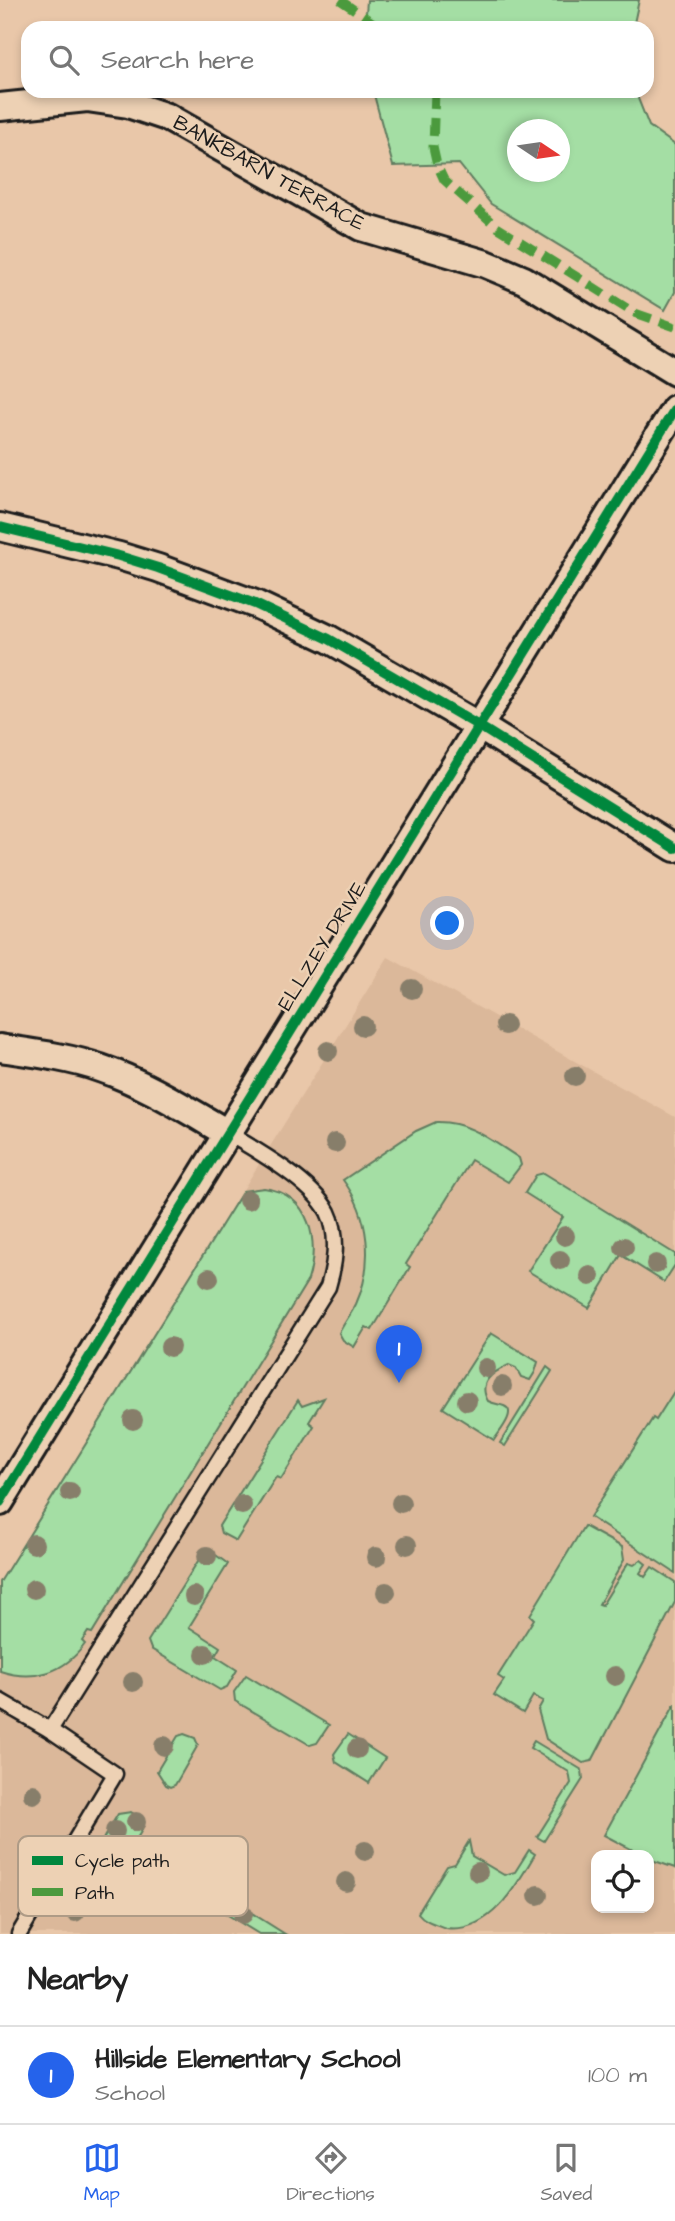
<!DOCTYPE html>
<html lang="en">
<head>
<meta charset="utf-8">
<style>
  :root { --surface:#fff; --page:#f6f6f6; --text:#222; --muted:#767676; --line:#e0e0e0; --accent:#2563eb }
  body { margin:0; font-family:"Architects Daughter",sans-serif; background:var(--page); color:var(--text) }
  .controls { position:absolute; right:21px; bottom:21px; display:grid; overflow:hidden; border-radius:14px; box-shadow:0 4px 10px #0003 }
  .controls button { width:63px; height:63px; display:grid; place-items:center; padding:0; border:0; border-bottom:2px solid var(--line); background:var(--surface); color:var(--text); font:35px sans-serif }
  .compass { position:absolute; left:507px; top:119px; width:63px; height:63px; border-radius:50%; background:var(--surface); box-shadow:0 4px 10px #0003; rotate:103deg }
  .you { position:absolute; left:448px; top:924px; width:24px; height:24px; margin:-18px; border:5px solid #fff; border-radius:50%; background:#1a73e8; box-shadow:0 0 0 10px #1a73e833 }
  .badge { display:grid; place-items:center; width:46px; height:46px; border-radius:50%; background:var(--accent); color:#fff; font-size:23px; font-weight:700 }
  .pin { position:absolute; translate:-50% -58px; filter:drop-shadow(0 2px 4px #0008) }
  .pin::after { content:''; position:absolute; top:37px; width:24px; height:21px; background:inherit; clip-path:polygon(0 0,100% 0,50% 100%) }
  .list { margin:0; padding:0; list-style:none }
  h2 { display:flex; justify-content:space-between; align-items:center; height:91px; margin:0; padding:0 28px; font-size:30px }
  h2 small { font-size:23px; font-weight:400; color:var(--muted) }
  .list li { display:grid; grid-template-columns:46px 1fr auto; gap:21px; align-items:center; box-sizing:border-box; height:98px; padding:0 28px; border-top:2px solid var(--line) }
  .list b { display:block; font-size:26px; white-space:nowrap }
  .list p { margin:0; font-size:23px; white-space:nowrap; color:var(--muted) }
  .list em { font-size:23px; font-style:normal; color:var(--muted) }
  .icon { flex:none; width:38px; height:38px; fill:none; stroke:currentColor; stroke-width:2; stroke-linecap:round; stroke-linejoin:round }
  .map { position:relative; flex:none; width:675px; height:1934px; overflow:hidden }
  .search { position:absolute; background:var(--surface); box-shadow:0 4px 10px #0003; left:21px; right:21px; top:21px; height:77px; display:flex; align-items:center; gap:18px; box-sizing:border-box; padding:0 24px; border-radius:21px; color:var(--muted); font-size:26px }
  .sheet { height:189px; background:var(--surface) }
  nav { display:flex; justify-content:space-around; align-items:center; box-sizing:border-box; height:98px; border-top:2px solid var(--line); background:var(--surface); font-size:19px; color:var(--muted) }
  nav a { display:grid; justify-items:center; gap:4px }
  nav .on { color:var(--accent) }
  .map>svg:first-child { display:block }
</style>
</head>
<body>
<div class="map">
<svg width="675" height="1934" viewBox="0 0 675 1934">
  <rect width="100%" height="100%" fill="#e9c7a9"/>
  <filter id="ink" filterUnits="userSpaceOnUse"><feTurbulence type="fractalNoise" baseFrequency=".0143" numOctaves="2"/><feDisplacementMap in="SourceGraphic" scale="14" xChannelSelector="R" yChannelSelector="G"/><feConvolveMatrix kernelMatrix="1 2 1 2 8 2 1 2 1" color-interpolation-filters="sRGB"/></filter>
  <g filter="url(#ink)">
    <path fill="#dbb89a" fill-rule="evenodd" d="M388,957L675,1117V1934H0V1580ZM596,1855H649V1908H596Z"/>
    <g fill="#a4dea4" stroke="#607d60" stroke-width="2" fill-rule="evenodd">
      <path d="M367,0H639L633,28H365Z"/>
      <path d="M373,91H635L649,126L675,145V292L665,310L491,204L459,164L393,166ZM518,130H560V172H518Z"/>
      <path d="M436,1122C469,1121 492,1141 519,1158L521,1165L508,1182L471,1160L406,1264L410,1267L372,1330L366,1327L354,1347L343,1340L339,1333C344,1323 351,1314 356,1304C374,1264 370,1216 343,1180L416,1131Z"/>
      <path d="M544,1173L675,1254V1265L664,1282L621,1255L589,1308L528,1271L563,1217L525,1193L536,1175Z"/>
      <path d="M264,1188C311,1194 320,1243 308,1280L92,1633L88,1632L82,1641L85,1644C64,1673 34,1682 0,1671V1582L243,1191Z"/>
      <path d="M491,1333L538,1362L535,1372L530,1380L521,1377L516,1368L509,1365C493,1372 477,1382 488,1401C494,1404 498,1404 504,1406C518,1411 499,1432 494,1440L443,1408Z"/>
      <path d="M547,1367L552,1371L505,1446L500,1443Z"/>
      <path d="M675,1390V1573L590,1517L653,1418L656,1420Z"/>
      <path d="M324,1398L309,1422L314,1426L281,1479L276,1477L236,1541L221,1533L219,1526L298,1400L302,1406Z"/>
      <path d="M584,1526L622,1547L624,1560L599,1604L602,1605L628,1563L634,1565L641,1560L646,1564L640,1573L645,1577L652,1567L675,1582V1602L592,1761L583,1763L546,1739L538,1710L543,1701L533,1696L523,1713L494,1695L504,1680L498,1676L534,1619L530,1615Z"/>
      <path d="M209,1550L228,1564L189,1627L220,1647L215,1656L237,1670L227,1687L220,1690L151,1649L148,1641L203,1553Z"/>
      <path d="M246,1675L329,1725L317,1743L310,1745L235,1701L234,1692Z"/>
      <path d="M675,1704V1868L649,1859V1855H642L604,1835Z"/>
      <path d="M184,1734L195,1738L198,1745L175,1785L170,1787L166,1785L157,1771L178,1736Z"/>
      <path d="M348,1734L385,1758L369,1783L336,1762L334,1754Z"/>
      <path d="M534,1741L582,1770L583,1779L544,1841L537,1837L571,1783L569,1772L530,1748Z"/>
      <path d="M131,1812L143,1819L142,1830L136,1840L285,1934H259L128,1854L118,1872C84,1858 106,1835 118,1814Z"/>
      <path d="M469,1841L472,1856L504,1875L515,1872L529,1850L535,1854C517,1885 490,1934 446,1928C436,1924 425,1922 418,1913L447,1866L455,1864Z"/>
    </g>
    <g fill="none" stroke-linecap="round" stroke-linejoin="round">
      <defs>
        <g id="service">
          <path d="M0,1701L50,1730L115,1774L19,1934"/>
          <path d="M50,1730L328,1287C335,1264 339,1235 328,1212C312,1182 258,1151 229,1134"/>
        </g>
        <g id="minor">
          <path d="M0,107L87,98L128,104L167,117L361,227L486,264L524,280L675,372"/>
          <path d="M0,527L119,556L158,568L255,604L329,639L479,726L675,848"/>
          <path d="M0,1048C33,1053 68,1057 100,1068C145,1083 187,1110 229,1134"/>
          <path d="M0,1502L675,409"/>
        </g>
      </defs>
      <use href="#service" stroke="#1c1c1c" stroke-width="19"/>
      <use href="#minor" stroke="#1c1c1c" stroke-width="32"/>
      <use href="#service" stroke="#edd1b4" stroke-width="14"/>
      <use href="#minor" stroke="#edd1b4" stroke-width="26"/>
      <g stroke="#4c9a3e" stroke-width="9" stroke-dasharray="18 9" stroke-linecap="butt">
        <path d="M340,0L381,28"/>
        <path d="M435,91L433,147L437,165L444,180L497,227L635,313L675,327"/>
      </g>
      <defs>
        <g id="cycleway">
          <path d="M0,527L119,556L158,568L255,604L329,639L479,726L675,848"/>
          <path d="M0,1502L675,409"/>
        </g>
      </defs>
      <use href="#cycleway" stroke="#edd1b4" stroke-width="15"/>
      <use href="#cycleway" stroke="#00873e" stroke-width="10"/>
    </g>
    <g fill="#877e6a">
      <circle cx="412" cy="989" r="10"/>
      <circle cx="505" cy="1025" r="10"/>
      <circle cx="363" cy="1026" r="10"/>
      <circle cx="328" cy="1051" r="10"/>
      <circle cx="575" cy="1076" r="10"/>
      <circle cx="335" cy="1143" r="10"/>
      <circle cx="248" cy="1200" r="10"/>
      <circle cx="565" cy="1236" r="10"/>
      <circle cx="624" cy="1247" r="10"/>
      <circle cx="560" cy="1260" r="10"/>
      <circle cx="656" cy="1264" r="10"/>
      <circle cx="590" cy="1276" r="10"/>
      <circle cx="209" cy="1278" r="10"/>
      <circle cx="170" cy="1347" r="10"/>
      <circle cx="486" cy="1368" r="10"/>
      <circle cx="502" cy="1386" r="10"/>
      <circle cx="467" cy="1401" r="10"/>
      <circle cx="133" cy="1420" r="10"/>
      <circle cx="70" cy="1492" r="10"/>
      <circle cx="401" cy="1503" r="10"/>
      <circle cx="242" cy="1505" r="10"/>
      <circle cx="34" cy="1544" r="10"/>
      <circle cx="407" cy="1545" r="10"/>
      <circle cx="207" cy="1556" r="10"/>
      <circle cx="376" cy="1557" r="10"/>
      <circle cx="34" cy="1589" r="10"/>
      <circle cx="386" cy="1592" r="10"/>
      <circle cx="194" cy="1596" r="10"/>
      <circle cx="205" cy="1654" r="10"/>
      <circle cx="615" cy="1676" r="10"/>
      <circle cx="133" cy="1682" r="10"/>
      <circle cx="164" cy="1746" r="10"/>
      <circle cx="357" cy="1749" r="10"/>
      <circle cx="33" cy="1794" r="10"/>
      <circle cx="136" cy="1822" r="10"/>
      <circle cx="115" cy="1831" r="10"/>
      <circle cx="365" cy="1851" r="10"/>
      <circle cx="478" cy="1872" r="10"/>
      <circle cx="346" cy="1882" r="10"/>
      <circle cx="538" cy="1895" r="10"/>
      <circle cx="75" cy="1912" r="10"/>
      <circle cx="243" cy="1914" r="10"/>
    </g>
  </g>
  <g text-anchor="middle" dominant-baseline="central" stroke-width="5" stroke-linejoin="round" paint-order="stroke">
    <g font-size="21" fill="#1c1c1c" stroke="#edd1b4">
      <text transform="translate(269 173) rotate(29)">BANKBARN TERRACE</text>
      <text transform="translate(322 946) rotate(-58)">ELLZEY DRIVE</text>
    </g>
  </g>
  <rect x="18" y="1836" width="230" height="80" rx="10" fill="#edd1b4" stroke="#ae9b86" stroke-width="2"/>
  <rect x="32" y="1856" width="31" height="9" fill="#00873e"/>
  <rect x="32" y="1888" width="31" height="8" fill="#4c9a3e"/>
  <g font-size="19" fill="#1c1c1c">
    <text x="75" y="1867">Cycle path</text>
    <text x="75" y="1899">Path</text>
  </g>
</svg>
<div class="controls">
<button><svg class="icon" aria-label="locate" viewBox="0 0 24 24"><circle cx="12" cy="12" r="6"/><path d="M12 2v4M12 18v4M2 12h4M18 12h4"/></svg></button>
</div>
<svg class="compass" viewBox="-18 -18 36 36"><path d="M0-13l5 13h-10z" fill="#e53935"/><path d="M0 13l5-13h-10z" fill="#767676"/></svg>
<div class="you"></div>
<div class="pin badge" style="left:399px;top:1383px">1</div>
<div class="search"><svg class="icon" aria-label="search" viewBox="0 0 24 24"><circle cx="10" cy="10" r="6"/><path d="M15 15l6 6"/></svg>Search here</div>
</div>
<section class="sheet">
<h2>Nearby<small></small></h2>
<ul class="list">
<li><span class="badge">1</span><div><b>Hillside Elementary School</b><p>School</p></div><em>100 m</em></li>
</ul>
</section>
<nav>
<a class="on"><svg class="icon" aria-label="map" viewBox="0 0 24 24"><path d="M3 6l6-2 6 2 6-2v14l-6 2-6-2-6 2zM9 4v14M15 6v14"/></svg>Map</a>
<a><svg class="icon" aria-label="directions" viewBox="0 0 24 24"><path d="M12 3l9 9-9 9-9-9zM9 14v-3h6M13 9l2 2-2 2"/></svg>Directions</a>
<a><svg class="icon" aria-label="saved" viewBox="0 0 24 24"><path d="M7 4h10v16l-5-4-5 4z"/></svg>Saved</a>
</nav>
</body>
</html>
